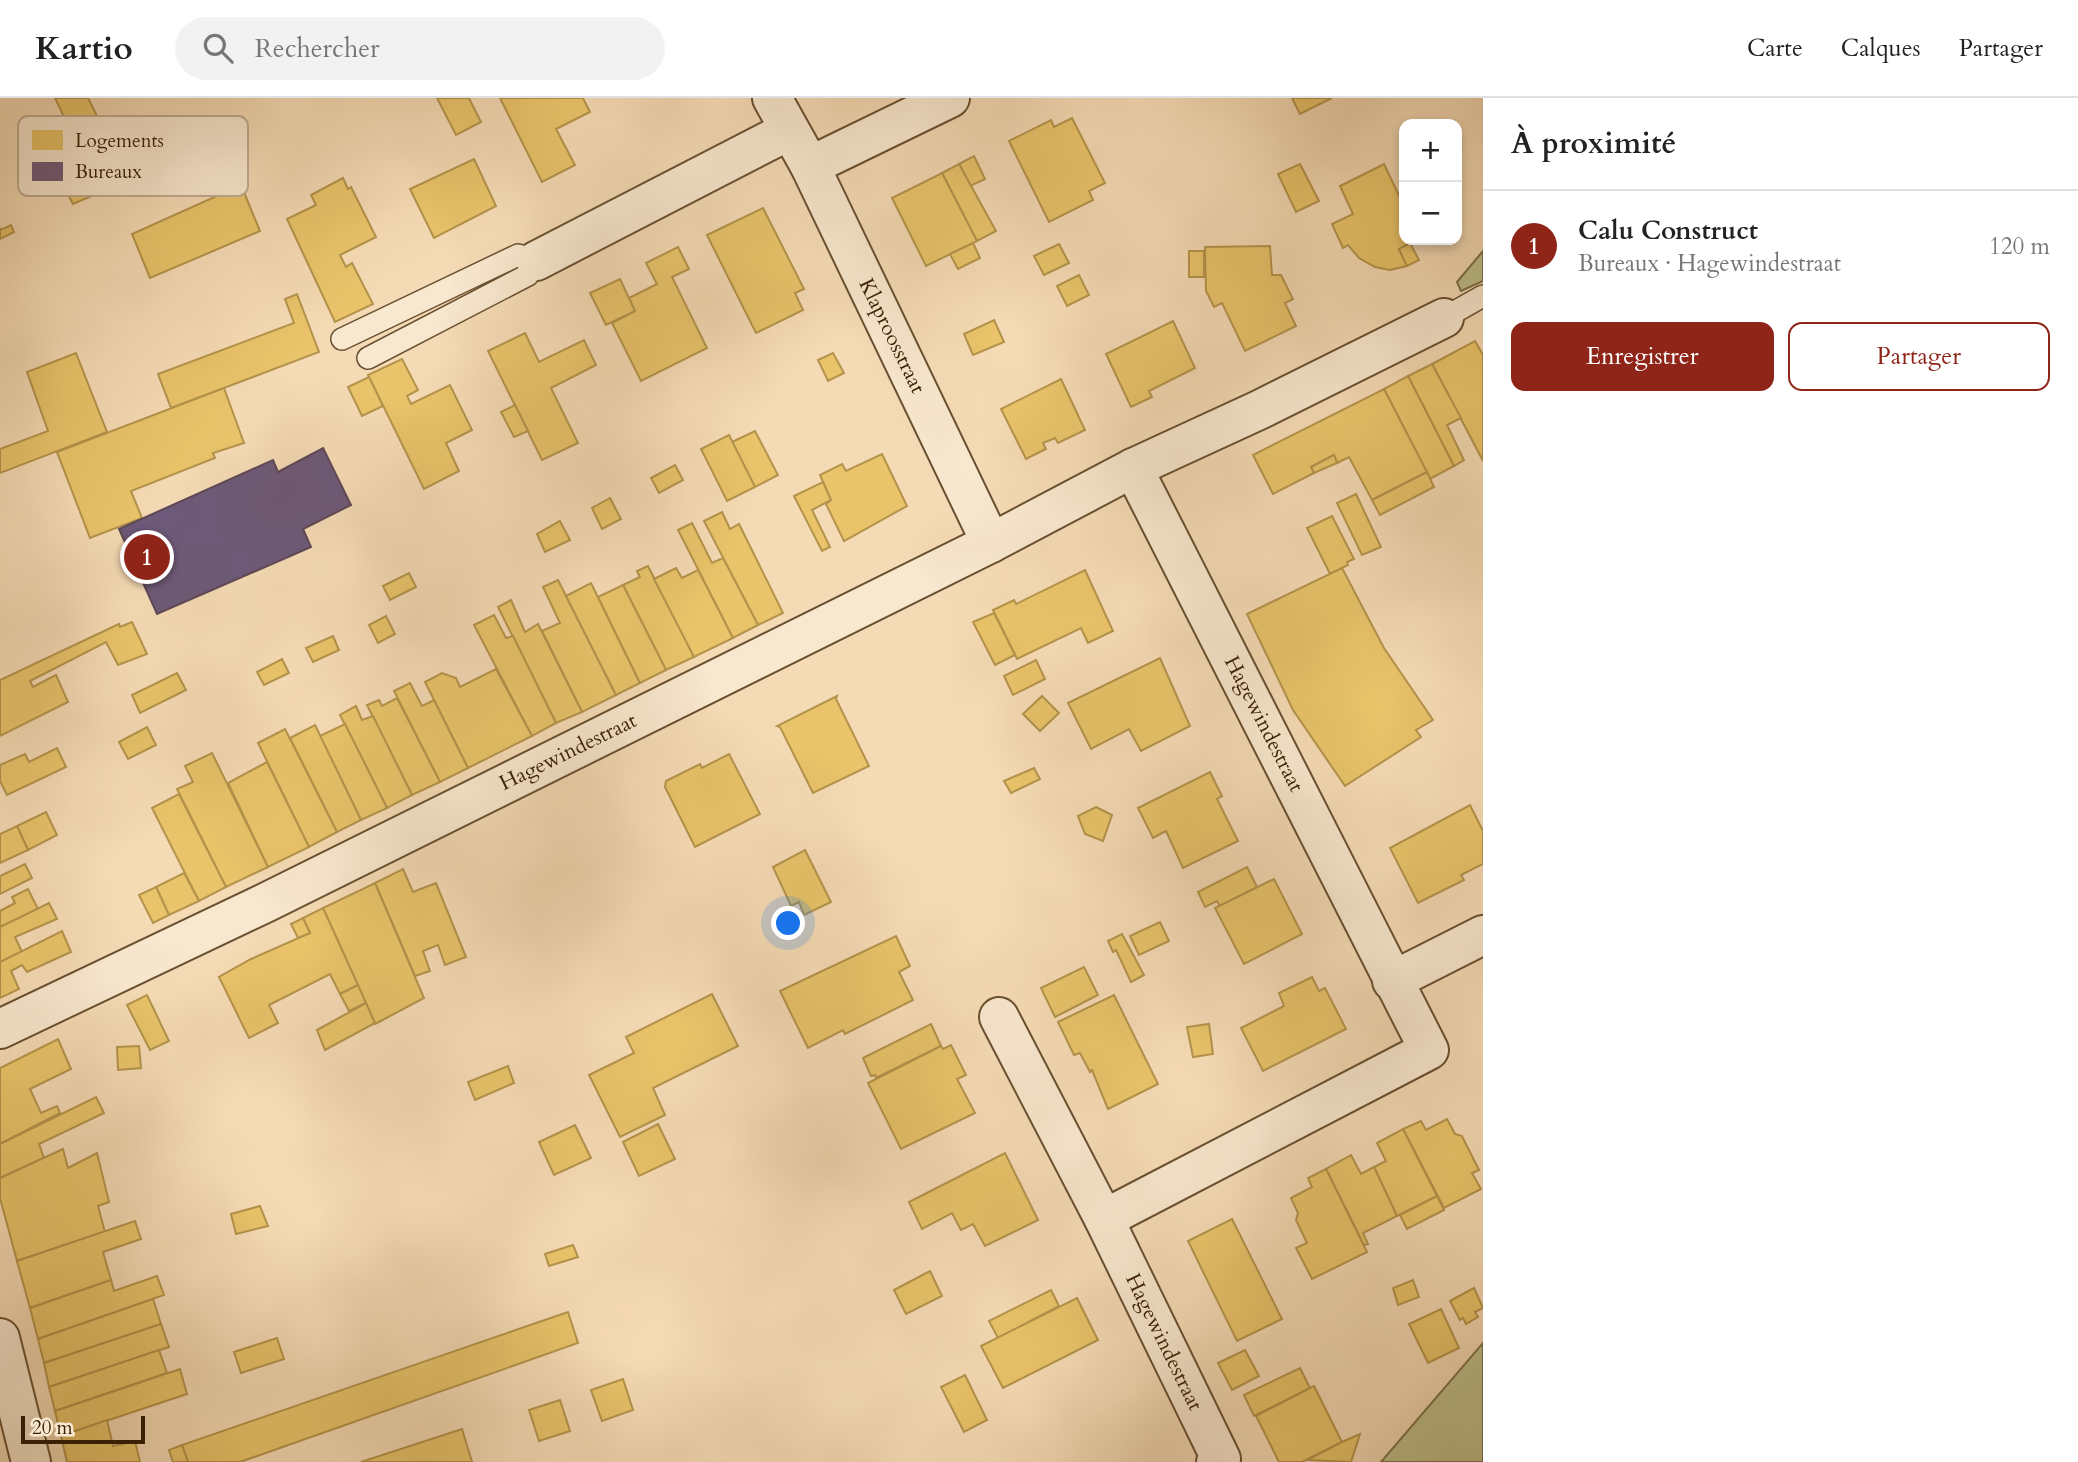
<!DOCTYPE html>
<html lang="fr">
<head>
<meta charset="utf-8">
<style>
  :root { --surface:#fff; --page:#f2f2f2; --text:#222; --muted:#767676; --line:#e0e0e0; --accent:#8f2418 }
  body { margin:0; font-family:Cardo,serif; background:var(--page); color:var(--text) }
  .controls { position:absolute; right:21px; top:21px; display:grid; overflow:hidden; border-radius:14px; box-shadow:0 4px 10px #0003 }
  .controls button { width:63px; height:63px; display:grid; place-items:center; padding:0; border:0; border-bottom:2px solid var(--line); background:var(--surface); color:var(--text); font:35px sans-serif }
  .scale { position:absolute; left:21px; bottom:18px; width:124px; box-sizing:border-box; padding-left:7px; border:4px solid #3a2104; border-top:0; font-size:19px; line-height:24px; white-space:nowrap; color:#3a2104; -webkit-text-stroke:5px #f8e8cf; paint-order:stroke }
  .you { position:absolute; left:789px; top:826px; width:24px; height:24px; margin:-18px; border:5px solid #fff; border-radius:50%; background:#1a73e8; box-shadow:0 0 0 10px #1a73e833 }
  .badge { display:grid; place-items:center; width:46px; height:46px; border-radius:50%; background:var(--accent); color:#fff; font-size:23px; font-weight:700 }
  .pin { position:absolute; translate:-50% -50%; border:4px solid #fff; box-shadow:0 2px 7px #0006 }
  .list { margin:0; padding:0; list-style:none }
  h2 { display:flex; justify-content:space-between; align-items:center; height:91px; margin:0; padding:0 28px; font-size:30px }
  h2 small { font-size:23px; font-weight:400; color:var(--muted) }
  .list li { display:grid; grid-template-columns:46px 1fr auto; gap:21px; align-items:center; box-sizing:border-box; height:112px; padding:0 28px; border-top:2px solid var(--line) }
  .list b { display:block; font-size:26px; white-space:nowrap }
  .list p { margin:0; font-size:23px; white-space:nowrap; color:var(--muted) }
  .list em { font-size:23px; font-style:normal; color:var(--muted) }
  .actions { display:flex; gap:14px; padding:21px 28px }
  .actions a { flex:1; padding:16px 0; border:2px solid var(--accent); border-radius:14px; text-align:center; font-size:24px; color:var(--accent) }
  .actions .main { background:var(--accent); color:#fff }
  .icon { flex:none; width:38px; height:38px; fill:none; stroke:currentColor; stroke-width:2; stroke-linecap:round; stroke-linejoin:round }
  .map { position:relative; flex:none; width:1483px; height:1364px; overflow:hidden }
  header { display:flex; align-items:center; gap:42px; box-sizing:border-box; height:98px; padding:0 35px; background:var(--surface); border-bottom:2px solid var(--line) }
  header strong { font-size:33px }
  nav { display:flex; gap:38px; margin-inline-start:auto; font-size:24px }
  .search { width:490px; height:63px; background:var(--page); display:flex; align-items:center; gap:18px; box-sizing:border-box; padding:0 24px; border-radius:38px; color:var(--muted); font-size:26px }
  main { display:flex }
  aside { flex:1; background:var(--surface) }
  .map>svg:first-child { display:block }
</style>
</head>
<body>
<header>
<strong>Kartio</strong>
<div class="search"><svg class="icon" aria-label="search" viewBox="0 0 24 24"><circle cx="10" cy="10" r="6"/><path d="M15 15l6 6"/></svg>Rechercher</div>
<nav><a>Carte</a><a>Calques</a><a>Partager</a></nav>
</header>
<main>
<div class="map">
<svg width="1483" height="1364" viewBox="0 0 1483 1364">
  <rect width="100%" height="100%" fill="#f5dbb5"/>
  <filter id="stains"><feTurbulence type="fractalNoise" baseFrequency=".00286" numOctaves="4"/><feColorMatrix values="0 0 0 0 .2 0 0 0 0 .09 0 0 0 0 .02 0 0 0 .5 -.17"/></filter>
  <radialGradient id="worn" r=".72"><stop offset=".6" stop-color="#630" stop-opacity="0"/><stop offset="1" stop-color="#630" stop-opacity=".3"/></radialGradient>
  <g fill="#bdc08c" stroke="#7c7048" stroke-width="2">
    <path d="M1483,153V183L1461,193L1457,184Z"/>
    <path d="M1483,1245V1364H1381Z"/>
  </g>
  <g fill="#e9c46a" stroke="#b4934b" stroke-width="2">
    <path d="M55,0H88L129,82L73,106L67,95L93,82L80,52L70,58L56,31L67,25Z"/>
    <path d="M437,0H469L481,24L456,37Z"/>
    <path d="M500,0H583L590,14L556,31L575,67L542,84Z"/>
    <path d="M1292,0H1332L1300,16Z"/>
    <path d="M1072,20L1105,85L1089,93L1093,102L1049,124L1009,43L1051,22L1054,29Z"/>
    <path d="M974,58L985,81L970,88L959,66Z"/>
    <path d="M474,61L496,108L434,140L410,91Z"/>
    <path d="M959,66L996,133L977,143L942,75Z"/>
    <path d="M1300,66L1319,103L1296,114L1278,76Z"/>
    <path d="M1384,66L1404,108V142H1418L1399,151L1407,168L1390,172L1375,169L1359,160L1348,147L1343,150L1332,126L1353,116L1340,88Z"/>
    <path d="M942,75L977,143L926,168L892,100Z"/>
    <path d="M343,80L348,91L351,89L376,139L340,157L346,169L352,165L373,206L335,224L287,121L316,107L311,97Z"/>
    <path d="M241,87L260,133L150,180L132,136Z"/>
    <path d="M763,110L804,191L795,195L803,212L756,235L707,137Z"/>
    <path d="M11,127L14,134L0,141V130L1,132Z"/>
    <path d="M973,145L980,160L958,171L950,156Z"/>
    <path d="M1410,145L1419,162L1407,168L1399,151Z"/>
    <path d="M1059,146L1069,165L1044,177L1034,158Z"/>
    <path d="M1270,148L1272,177H1281L1293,201L1285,205L1296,228L1245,253L1222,205L1214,209L1206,193L1205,149Z"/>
    <path d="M678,149L689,171L672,179L707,250L641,283L612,225L635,213L629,200L657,186L646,165Z"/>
    <rect x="1189" y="153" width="15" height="26"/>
    <path d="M1079,177L1089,197L1067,208L1057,188Z"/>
    <path d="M620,181L635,213L606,227L590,195Z"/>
    <path d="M297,196L319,254L171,310L158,276L294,225L285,201Z"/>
    <path d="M994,222L1004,244L973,257L964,236Z"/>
    <path d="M1173,223L1195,270L1149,293L1152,299L1131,309L1106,256Z"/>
    <path d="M525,235L539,264L584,242L596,267L551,290L578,345L542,362L488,253Z"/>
    <path d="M1475,243L1483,257V363L1432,266Z"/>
    <path d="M76,255L107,334L0,375V351L48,333L27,274Z"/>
    <path d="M833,255L844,275L828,283L818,262Z"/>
    <path d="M402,261L418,292L407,298L411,306L450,287L472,332L446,345L459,373L424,391L368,277Z"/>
    <path d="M1432,266L1461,320L1447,327L1464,362L1454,368L1408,278Z"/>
    <path d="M1408,278L1454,368L1430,381L1384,291Z"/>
    <path d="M369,279L383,308L362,318L348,289Z"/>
    <path d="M1061,281L1085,332L1058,345L1055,340L1043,345L1046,351L1026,361L1001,311Z"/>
    <path d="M224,290L244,345L213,355L215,360L131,393L142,420L90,440L57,354Z"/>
    <path d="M1384,291L1427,374L1372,402L1349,359L1337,365L1334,357L1311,369L1314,375L1273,396L1253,357Z"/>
    <path d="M515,307L528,333L514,339L501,314Z"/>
    <path d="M755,333L778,377L755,389L732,344Z"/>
    <path d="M729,337L755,389L727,403L701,351Z"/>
    <path d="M882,356L907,408L844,443L826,406L831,402L820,377L842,366L846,373Z"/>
    <path d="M1334,357L1337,365L1314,375L1311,369Z"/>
    <path d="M675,367L683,382L659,395L651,380Z"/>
    <path d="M1427,374L1434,389L1380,417L1372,402Z"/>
    <path d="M823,384L831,402L812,412L830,449L822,453L794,398Z"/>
    <path d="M1356,396L1381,449L1362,457L1337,405Z"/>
    <path d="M610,400L621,421L602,431L592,410Z"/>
    <path d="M722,414L730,431L739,426L783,515L758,527L704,423Z"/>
    <path d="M1332,418L1354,461L1347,464L1348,467L1330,476L1307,430Z"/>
    <path d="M560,423L570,442L545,454L537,436Z"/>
    <path d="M692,425L712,465L723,460L758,527L733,540L678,432Z"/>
    <path d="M648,468L694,559L666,572L623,487L640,479L637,473Z"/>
    <path d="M676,470L682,480L698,472L733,540L694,559L654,481Z"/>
    <path d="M1342,470L1384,550L1433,622L1416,632L1421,639L1345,688L1293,612L1247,516Z"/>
    <path d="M1085,472L1113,533L1088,545L1081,530L1017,561L993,512L1014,502L1016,506Z"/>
    <path d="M409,475L416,489L390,502L383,488Z"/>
    <path d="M558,482L616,597L582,614L542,533L560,525L543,489Z"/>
    <path d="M591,485L640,585L616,597L566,498Z"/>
    <path d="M623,487L666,572L640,585L598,499Z"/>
    <path d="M511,502L525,534L538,526L582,614L556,625L498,509Z"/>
    <path d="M994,515L1015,557L995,567L973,524Z"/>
    <path d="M494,517L506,540L513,538L556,625L532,638L474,527Z"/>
    <path d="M386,518L395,536L378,545L369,527Z"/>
    <path d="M132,524L147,556L118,567L106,544L30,583L33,589L56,577L68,604L0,638V582L119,526L120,529Z"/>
    <path d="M333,538L339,552L313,564L306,550Z"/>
    <path d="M1160,560L1190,628L1141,653L1129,631L1091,651L1068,605Z"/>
    <path d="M282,561L289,575L264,587L257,574Z"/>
    <path d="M1036,562L1045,581L1013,597L1004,578Z"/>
    <path d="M496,571L532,638L468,670L425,584L442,575L456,580L460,589Z"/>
    <path d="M177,575L186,592L140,615L132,597Z"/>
    <path d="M410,585L422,608L434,602L468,670L440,684L394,593Z"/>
    <path d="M837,598L836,601L869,668L813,695L780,629L777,628Z"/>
    <path d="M1042,598L1059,615L1040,633L1023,616Z"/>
    <path d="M397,600L440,684L412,697L367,607L379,602L382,608Z"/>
    <path d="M356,608L362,622L373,618L412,697L387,710L340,617Z"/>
    <path d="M345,626L387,710L361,722L320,638Z"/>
    <path d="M315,627L361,722L337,734L290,640Z"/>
    <path d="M147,629L156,647L128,661L119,644Z"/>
    <path d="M285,631L337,734L309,749L258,645Z"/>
    <path d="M57,650L66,669L7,697L0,683V667L25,656L29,664Z"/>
    <path d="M212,655L268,769L226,789L177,691L193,684L185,668Z"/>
    <path d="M729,656L760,716L695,749L665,689L666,683L700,666L702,670Z"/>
    <path d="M267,664L309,749L268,769L228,685Z"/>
    <path d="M1034,670L1040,681L1011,695L1004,683Z"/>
    <path d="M1210,674L1222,698L1217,701L1238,743L1183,770L1166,733L1153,740L1138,710Z"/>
    <path d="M179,696L226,789L199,803L152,710Z"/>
    <path d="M1470,707L1483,733V766L1461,777L1464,782L1418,805L1390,750Z"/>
    <path d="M1096,709L1112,717L1103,743L1085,736L1078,718Z"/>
    <path d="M46,714L57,737L28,752L17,728Z"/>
    <path d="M17,728L28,752L0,765V736Z"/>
    <path d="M805,752L831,804L804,817L799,804L791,808L773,769Z"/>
    <path d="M25,766L32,780L0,796V778Z"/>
    <path d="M1247,769L1257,789L1220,808L1217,803L1205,809L1198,794Z"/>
    <path d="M403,771L413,794L436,785L466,859L445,867L438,847L423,853L430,873L415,878L375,785Z"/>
    <path d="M184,775L199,803L169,817L156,789Z"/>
    <path d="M1274,781L1302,836L1244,866L1215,810Z"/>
    <path d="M375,785L424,900L375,926L323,810Z"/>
    <path d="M156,789L169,817L153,825L139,797Z"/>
    <path d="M28,791L38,811L0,829V813L15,805L12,799Z"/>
    <path d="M49,805L57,821L15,839L22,854L0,864V829Z"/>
    <path d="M323,810L358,887L340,896L330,876L269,907L278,925L249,940L219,879L251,861L310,835L303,820Z"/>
    <path d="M303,820L310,835L298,840L291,826Z"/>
    <path d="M1160,824L1169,843L1139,857L1130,838Z"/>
    <path d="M62,833L71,854L27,874L22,867L11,873L19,891L0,900V864Z"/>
    <path d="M1122,836L1144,877L1131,884L1116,852L1113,854L1108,843Z"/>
    <path d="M896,838L910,868L899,874L913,902L845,936L843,932L808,950L780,893Z"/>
    <path d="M1084,869L1098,897L1055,919L1041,890Z"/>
    <path d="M1312,879L1319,893L1325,890L1346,931L1263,973L1241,930L1284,908L1279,895Z"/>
    <path d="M358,887L366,905L349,913L340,896Z"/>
    <path d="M712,896L738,948L653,990L665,1017L620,1039L589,977L634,955L626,939Z"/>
    <path d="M147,897L169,943L150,952L127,907Z"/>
    <path d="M1114,897L1158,986L1108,1011L1092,972L1090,974L1080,955L1074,957L1058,924Z"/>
    <path d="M366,905L375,925L325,952L317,932Z"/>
    <path d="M931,926L941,948L876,980L875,977L871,978L863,960Z"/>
    <path d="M1209,926L1213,956L1193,959L1187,929Z"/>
    <path d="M58,941L71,971L30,991L41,1015L57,1008L60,1015L0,1046V970Z"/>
    <path d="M951,947L966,977L957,981L975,1015L901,1051L868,985L941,948L943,951Z"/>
    <path d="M139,948L141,970L118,972L117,949Z"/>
    <path d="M508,968L514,985L475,1002L468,984Z"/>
    <path d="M96,999L104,1015L39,1046L44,1060L0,1080V1046Z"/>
    <path d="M1447,1021L1455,1036L1462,1038L1479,1072L1472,1075L1481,1091L1444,1110L1403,1031L1421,1023L1426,1032Z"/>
    <path d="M658,1026L675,1061L639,1078L623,1044Z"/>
    <path d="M575,1027L591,1060L554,1077L539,1044Z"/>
    <path d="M1403,1031L1437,1098L1397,1118L1374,1069L1386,1063L1377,1045Z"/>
    <path d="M63,1051L68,1070L97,1055L109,1104L98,1108L105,1134L17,1163L0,1100V1080Z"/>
    <path d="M1005,1055L1038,1122L985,1148L973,1126L961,1132L952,1115L922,1131L909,1104Z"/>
    <path d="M1351,1057L1361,1076L1374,1069L1397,1118L1363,1135L1368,1146L1364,1147L1326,1071Z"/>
    <path d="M1326,1071L1367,1154L1312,1181L1296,1150L1307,1145L1296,1122L1298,1115L1291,1100L1312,1089L1308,1080Z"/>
    <path d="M1437,1098L1444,1112L1407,1131L1400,1117Z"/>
    <path d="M260,1108L268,1128L236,1136L231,1116Z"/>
    <path d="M1232,1121L1282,1221L1237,1243L1188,1143Z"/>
    <path d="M135,1123L141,1141L103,1154L111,1182L30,1210L17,1163Z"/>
    <path d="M573,1147L578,1159L549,1168L545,1156Z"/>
    <path d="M930,1173L942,1198L906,1216L894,1192Z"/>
    <path d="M157,1178L164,1197L38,1241L30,1210L111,1182L114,1193Z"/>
    <path d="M1413,1182L1419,1199L1398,1207L1393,1190Z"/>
    <path d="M1474,1190L1483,1210L1475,1214L1478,1219L1466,1226L1463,1220L1460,1222L1450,1203Z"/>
    <path d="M1051,1192L1059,1208L998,1240L989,1223Z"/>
    <path d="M1077,1200L1098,1242L1003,1290L981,1248Z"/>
    <path d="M153,1201L161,1226L44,1265L38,1241Z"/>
    <path d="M1441,1211L1459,1250L1428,1265L1409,1226Z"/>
    <path d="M568,1214L578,1245L240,1364H188L182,1347Z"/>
    <path d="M161,1226L169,1249L49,1289L44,1265Z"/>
    <path d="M277,1240L284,1261L241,1275L234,1254Z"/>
    <path d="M159,1252L167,1275L55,1313L49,1289Z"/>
    <path d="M1245,1252L1259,1278L1232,1292L1218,1265Z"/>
    <path d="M1300,1270L1310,1290L1254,1318L1244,1297Z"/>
    <path d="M180,1271L187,1296L61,1338L55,1313Z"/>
    <path d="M965,1277L987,1322L964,1334L941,1289Z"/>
    <path d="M623,1281L633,1312L602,1323L591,1292Z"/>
    <path d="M1314,1288L1342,1344L1302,1364H1279L1256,1318Z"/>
    <path d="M560,1302L570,1333L539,1343L529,1312Z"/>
    <path d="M107,1322L113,1348L135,1343L140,1364H67L61,1338Z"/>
    <path d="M462,1331L472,1364H361Z"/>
    <path d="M1360,1336L1351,1364L1307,1362L1342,1344Z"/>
    <path d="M182,1347L188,1364H173L169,1352Z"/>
  </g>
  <path fill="#6d597a" stroke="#5e4857" stroke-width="2" d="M323,350L351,407L303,431L311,449L157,516L119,431L273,362L278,374Z"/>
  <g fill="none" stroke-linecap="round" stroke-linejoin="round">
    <defs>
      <g id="lane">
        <path d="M1444,220L1483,198"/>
        <path d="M342,241L518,157L536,163L528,177L368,260"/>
      </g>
      <g id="street">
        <path d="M772,0L810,68L991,445"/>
        <path d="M810,68L950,0"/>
        <path d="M536,163L788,33"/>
        <path d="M1392,883L1483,837"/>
        <path d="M999,919L1104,1121L1221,1361L1216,1364"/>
        <path d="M0,931L265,805L991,445L1133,370L1259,312L1444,220"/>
        <path d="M1104,1121L1429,952L1133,370"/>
        <path d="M0,1240L31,1364"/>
      </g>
    </defs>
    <use href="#lane" stroke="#695030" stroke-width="24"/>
    <use href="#street" stroke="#695030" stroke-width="42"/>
    <use href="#lane" stroke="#f8e8cf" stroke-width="21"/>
    <use href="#street" stroke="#f8e8cf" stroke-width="38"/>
  </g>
  <g text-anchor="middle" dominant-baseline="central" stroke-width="7" stroke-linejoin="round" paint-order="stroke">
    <g font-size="21" fill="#3a2104" stroke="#f8e8cf">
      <text transform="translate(892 238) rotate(64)">Klaproosstraat</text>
      <text transform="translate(1264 626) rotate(63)">Hagewindestraat</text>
      <text transform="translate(568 654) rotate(-26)">Hagewindestraat</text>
      <text transform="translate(1164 1244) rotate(64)">Hagewindestraat</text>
    </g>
  </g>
  <rect x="18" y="18" width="230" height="80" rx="10" fill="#f8e8cf" stroke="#bfac92" stroke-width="2"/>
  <rect x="32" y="32" width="31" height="20" fill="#e9c46a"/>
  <rect x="32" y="64" width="31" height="19" fill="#6d597a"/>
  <g font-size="19" fill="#3a2104">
    <text x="75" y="49">Logements</text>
    <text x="75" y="80">Bureaux</text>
  </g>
  <rect width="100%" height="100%" filter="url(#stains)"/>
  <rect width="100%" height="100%" fill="url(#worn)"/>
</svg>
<div class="controls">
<button>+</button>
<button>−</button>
</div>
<div class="scale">20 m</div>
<div class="you"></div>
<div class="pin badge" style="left:147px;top:459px">1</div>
</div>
<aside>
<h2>À proximité<small></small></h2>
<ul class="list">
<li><span class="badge">1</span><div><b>Calu Construct</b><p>Bureaux · Hagewindestraat</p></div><em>120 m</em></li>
</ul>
<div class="actions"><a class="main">Enregistrer</a><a>Partager</a></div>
</aside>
</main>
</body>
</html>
